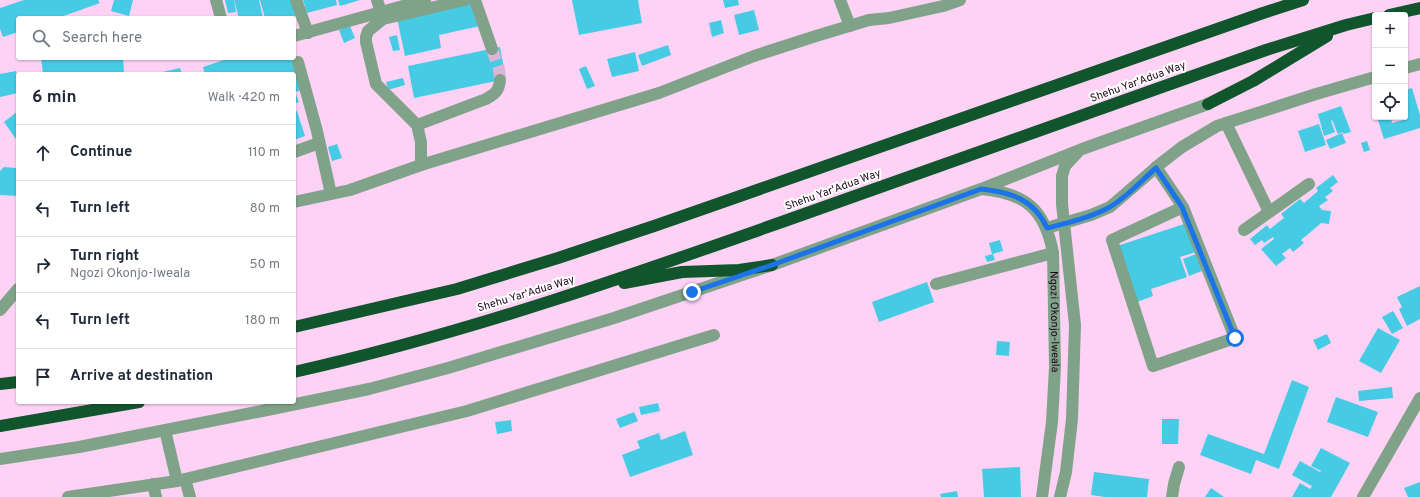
<!DOCTYPE html>
<html lang="en">
<head>
<meta charset="utf-8">
<style>
  :root { --surface:#fff; --page:#f6f6f7; --text:#1f2937; --muted:#747a83; --line:#e0e1e3 }
  body { margin:0; font-family:Overpass,sans-serif; background:var(--page); color:var(--text) }
  .controls { position:absolute; right:12px; top:12px; display:grid; overflow:hidden; border-radius:4px; box-shadow:0 1px 3px #0004 }
  .controls button { width:36px; height:36px; display:grid; place-items:center; padding:0; border:0; border-bottom:1px solid var(--line); background:var(--surface); color:var(--text); font:20px sans-serif }
  .stop { position:absolute; width:12px; height:12px; margin:-9px; border:3px solid #1a73e8; border-radius:50%; background:#fff }
  .stop.end { background:#1a73e8; border-color:#fff; box-shadow:0 1px 4px #0008 }
  .list { margin:0; padding:0; list-style:none }
  h2 { display:flex; justify-content:space-between; align-items:center; height:52px; margin:0; padding:0 16px; font-size:17px }
  h2 small { font-size:13px; font-weight:400; color:var(--muted) }
  .list li { display:grid; grid-template-columns:26px 1fr auto; gap:12px; align-items:center; box-sizing:border-box; height:56px; padding:0 16px; border-top:1px solid var(--line) }
  .list b { display:block; font-size:15px; white-space:nowrap }
  .list p { margin:0; font-size:13px; white-space:nowrap; color:var(--muted) }
  .list em { font-size:13px; font-style:normal; color:var(--muted) }
  .icon { flex:none; width:22px; height:22px; fill:none; stroke:currentColor; stroke-width:2; stroke-linecap:round; stroke-linejoin:round }
  .map { position:relative; flex:none; width:1420px; height:497px; overflow:hidden }
  .search { position:absolute; background:var(--surface); box-shadow:0 1px 3px #0004; left:16px; top:16px; width:280px; height:44px; display:flex; align-items:center; gap:10px; box-sizing:border-box; padding:0 14px; border-radius:4px; color:var(--muted); font-size:15px }
  .panel { position:absolute; background:var(--surface); box-shadow:0 1px 3px #0004; left:16px; top:72px; width:280px; height:332px; border-radius:4px }
  .map>svg:first-child { display:block }
</style>
</head>
<body>
<div class="map">
<svg width="1420" height="497" viewBox="0 0 1420 497">
  <rect width="100%" height="100%" fill="#fdd2f5"/>
  <g fill="#46cbe4">
    <path d="M24,0H98L100,3L58,18H18V32L3,37L0,29V8Z"/>
    <path d="M114,0H133L129,16L111,11Z"/>
    <path d="M225,0H234L236,12L228,13Z"/>
    <path d="M234,0H259L263,18H239Z"/>
    <path d="M260,0H293L298,15L289,18H265Z"/>
    <path d="M303,0H336L337,5L307,13Z"/>
    <path d="M338,0H360L340,6Z"/>
    <path d="M572,0H638L642,23L579,35Z"/>
    <path d="M723,0H738L739,5L725,8Z"/>
    <path d="M475,2L480,26L439,35L441,48L405,56L397,18Z"/>
    <path d="M754,10L759,30L739,35L734,15Z"/>
    <path d="M721,20L724,33L712,37L709,23Z"/>
    <path d="M350,26L355,38L344,43L339,30Z"/>
    <path d="M397,35L400,50L393,51L389,37Z"/>
    <path d="M668,45L671,55L642,66L638,55Z"/>
    <path d="M500,47L506,79L414,98L408,66Z"/>
    <path d="M635,52L639,71L612,77L607,59Z"/>
    <path d="M41,58H123L124,72L107,74H43Z"/>
    <path d="M230,58H291L302,90L295,92L299,102L294,104V74H205L203,67Z"/>
    <path d="M586,66L595,86L587,89L579,69Z"/>
    <path d="M180,68L182,74H158V73Z"/>
    <path d="M16,71L18,80V93L0,97V74Z"/>
    <path d="M403,78L405,85L388,90L386,82Z"/>
    <path d="M1412,88L1420,115V128L1384,139L1377,117H1391L1392,123L1407,119L1405,113V90Z"/>
    <path d="M1341,106L1351,132L1343,134V132L1338,134L1332,120L1331,121L1335,132L1324,136L1318,114Z"/>
    <path d="M18,111V142L4,122Z"/>
    <path d="M297,111L305,136L294,140V112Z"/>
    <path d="M1319,124L1326,145L1305,152L1298,131Z"/>
    <path d="M1342,133L1346,143L1330,149L1326,140Z"/>
    <path d="M1367,141L1370,150L1364,152L1361,143Z"/>
    <path d="M337,144L342,158L332,161L328,147Z"/>
    <path d="M18,166V196L0,195V171L4,167L16,168Z"/>
    <path d="M1333,175L1338,182L1330,188L1333,191L1325,197L1328,200L1319,206L1322,210L1331,211L1329,224L1321,223L1319,225L1301,240L1304,243L1293,252L1290,248L1282,254L1286,258L1276,266L1261,249L1274,239L1273,237L1264,243L1262,240L1255,245L1250,239L1267,225L1270,229L1284,218L1281,214L1300,199L1304,203L1318,191L1316,188Z"/>
    <path d="M1187,223L1196,252L1180,257L1187,277L1151,289L1153,296L1137,302L1117,246Z"/>
    <path d="M1000,240L1003,251L992,254L989,243Z"/>
    <path d="M993,254L995,260L987,262L985,256Z"/>
    <path d="M1196,254L1202,271L1189,276L1183,259Z"/>
    <path d="M927,282L934,302L879,322L872,302Z"/>
    <path d="M1420,286V319L1407,326L1399,309L1402,307L1397,297Z"/>
    <path d="M1393,311L1403,328L1392,334L1382,317Z"/>
    <path d="M1378,328L1400,340L1381,373L1359,361Z"/>
    <path d="M1327,334L1331,343L1318,350L1313,340Z"/>
    <path d="M997,341L1010,342L1009,356L996,355Z"/>
    <path d="M1292,380L1309,387L1279,469L1256,460L1251,474L1200,455L1208,434L1264,454Z"/>
    <path d="M1392,387L1393,398L1359,401L1358,391Z"/>
    <path d="M1336,397L1378,412L1368,437L1327,422Z"/>
    <path d="M658,403L660,411L641,415L639,407Z"/>
    <path d="M634,412L638,421L620,428L616,419Z"/>
    <path d="M1162,419H1179L1178,444H1162Z"/>
    <path d="M511,420L512,431L497,434L495,422Z"/>
    <path d="M685,431L693,455L630,477L622,455L640,448L637,441L659,433L661,440Z"/>
    <path d="M1321,448L1350,463L1331,497H1292L1300,483L1310,489L1312,486L1292,475L1300,461L1320,472L1321,471L1311,466Z"/>
    <path d="M1020,467L1021,497H984L982,469Z"/>
    <path d="M1094,472L1149,479L1147,497H1105L1091,495Z"/>
    <path d="M1420,482V497H1408L1404,488Z"/>
    <path d="M1211,488L1224,497H1205Z"/>
    <path d="M957,491L958,497H941L940,494Z"/>
  </g>
  <g fill="none" stroke-linecap="round" stroke-linejoin="round">
    <path stroke="#dcb4d5" stroke-width="12" stroke-dasharray="12 6" stroke-linecap="butt" d="M492,49L499,69L500,80"/>
    <g stroke="#80a289" stroke-width="12">
      <path d="M216,0L221,18"/>
      <path d="M296,0L308,33"/>
      <path d="M377,0L381,12"/>
      <path d="M474,0L476,3L492,49"/>
      <path d="M840,0L850,26"/>
      <path d="M294,36L425,0"/>
      <path d="M298,62L317,131L331,194"/>
      <path d="M1405,68L1420,64"/>
      <path d="M1226,123L1269,212"/>
      <path d="M417,125L486,99C495,94 499,91 500,80"/>
      <path d="M294,152L319,143"/>
      <path d="M421,165V142L417,125L376,84L366,42V37L368,31L383,19L465,0"/>
      <path d="M1156,167L1183,207L1235,338L1153,366L1112,240L1183,207"/>
      <path id="s1" d="M982,189C1025,193 1045,209 1053,253L1055,367L1052,422L1042,497"/>
      <path d="M294,202L350,190L421,165L659,93L754,56L816,36L869,20L889,18L943,6L960,0"/>
      <path d="M1047,228L1091,215L1110,207L1160,164L1182,147L1217,126L1316,94L1375,77"/>
      <path d="M1244,230L1309,184"/>
      <path d="M936,284L1053,253"/>
      <path d="M0,310L18,289"/>
      <path d="M165,430L177,481"/>
      <path d="M0,459L79,447L267,410L369,389L448,368L614,318L772,265L981,189L1082,149L1208,104"/>
      <path d="M185,479L190,497"/>
      <path d="M153,484L156,497"/>
      <path d="M68,497L177,481L467,411L714,335"/>
      <path d="M1060,497L1066,472L1072,419L1075,325L1062,204V176L1065,166L1078,152"/>
      <path d="M1172,497L1174,484L1179,467"/>
      <path d="M1363,497L1420,398"/>
    </g>
    <g stroke="#11552d" stroke-width="12">
      <path d="M1389,15L1420,8"/>
      <path d="M1208,104L1253,81L1327,36"/>
      <path d="M624,283L682,272L739,270L772,265"/>
      <path d="M294,327L457,289L558,258L657,225L1263,13L1303,0"/>
      <path d="M294,372C469,333 641,272 810,212C962,158 1114,104 1266,50L1346,25L1375,18"/>
      <path d="M0,384L18,382"/>
      <path d="M0,426L139,402"/>
    </g>
  </g>
  <g fill="none" stroke-linecap="round" stroke-linejoin="round">
    <path stroke="#1a73e8" stroke-width="5" d="M692,292L772,265L981,189C1010,192 1034,199 1047,228C1067,223 1089,218 1108,208C1125,199 1142,180 1156,168L1182,207L1235,338"/>
  </g>
  <g text-anchor="middle" dominant-baseline="central" stroke-width="4" stroke-linejoin="round" paint-order="stroke">
    <g font-size="11" fill="#20081d" stroke="#fff">
      <text transform="translate(1138 82) rotate(-20)">Shehu Yar'Adua Way</text>
      <text transform="translate(833 190) rotate(-20)">Shehu Yar'Adua Way</text>
      <text transform="translate(526 294) rotate(-17)">Shehu Yar'Adua Way</text>
      <text stroke="none"><textPath href="#s1" startOffset="174">Ngozi Okonjo-Iweala</textPath></text>
    </g>
  </g>
</svg>
<div class="controls">
<button>+</button>
<button>−</button>
<button><svg class="icon" aria-label="locate" viewBox="0 0 24 24"><circle cx="12" cy="12" r="6"/><path d="M12 2v4M12 18v4M2 12h4M18 12h4"/></svg></button>
</div>
<div class="stop" style="left:1235px;top:338px"></div>
<div class="stop end" style="left:692px;top:292px"></div>
<div class="search"><svg class="icon" aria-label="search" viewBox="0 0 24 24"><circle cx="10" cy="10" r="6"/><path d="M15 15l6 6"/></svg>Search here</div>
<section class="panel">
<h2>6 min<small>Walk · 420 m</small></h2>
<ul class="list">
<li><svg class="icon" aria-label="ahead" viewBox="0 0 24 24"><path d="M12 20V5M6 11l6-6 6 6"/></svg><div><b>Continue</b></div><em>110 m</em></li>
<li><svg class="icon" aria-label="left" viewBox="0 0 24 24"><path d="M17 20v-9H6M10 6l-5 5 5 5"/></svg><div><b>Turn left</b></div><em>80 m</em></li>
<li><svg class="icon" aria-label="right" viewBox="0 0 24 24"><path d="M7 20v-9h11M14 6l5 5-5 5"/></svg><div><b>Turn right</b><p>Ngozi Okonjo-Iweala</p></div><em>50 m</em></li>
<li><svg class="icon" aria-label="left" viewBox="0 0 24 24"><path d="M17 20v-9H6M10 6l-5 5 5 5"/></svg><div><b>Turn left</b></div><em>180 m</em></li>
<li><svg class="icon" aria-label="arrive" viewBox="0 0 24 24"><path d="M6 21V4h12l-3 4 3 4H6"/></svg><div><b>Arrive at destination</b></div></li>
</ul>
</section>
</div>
</body>
</html>
